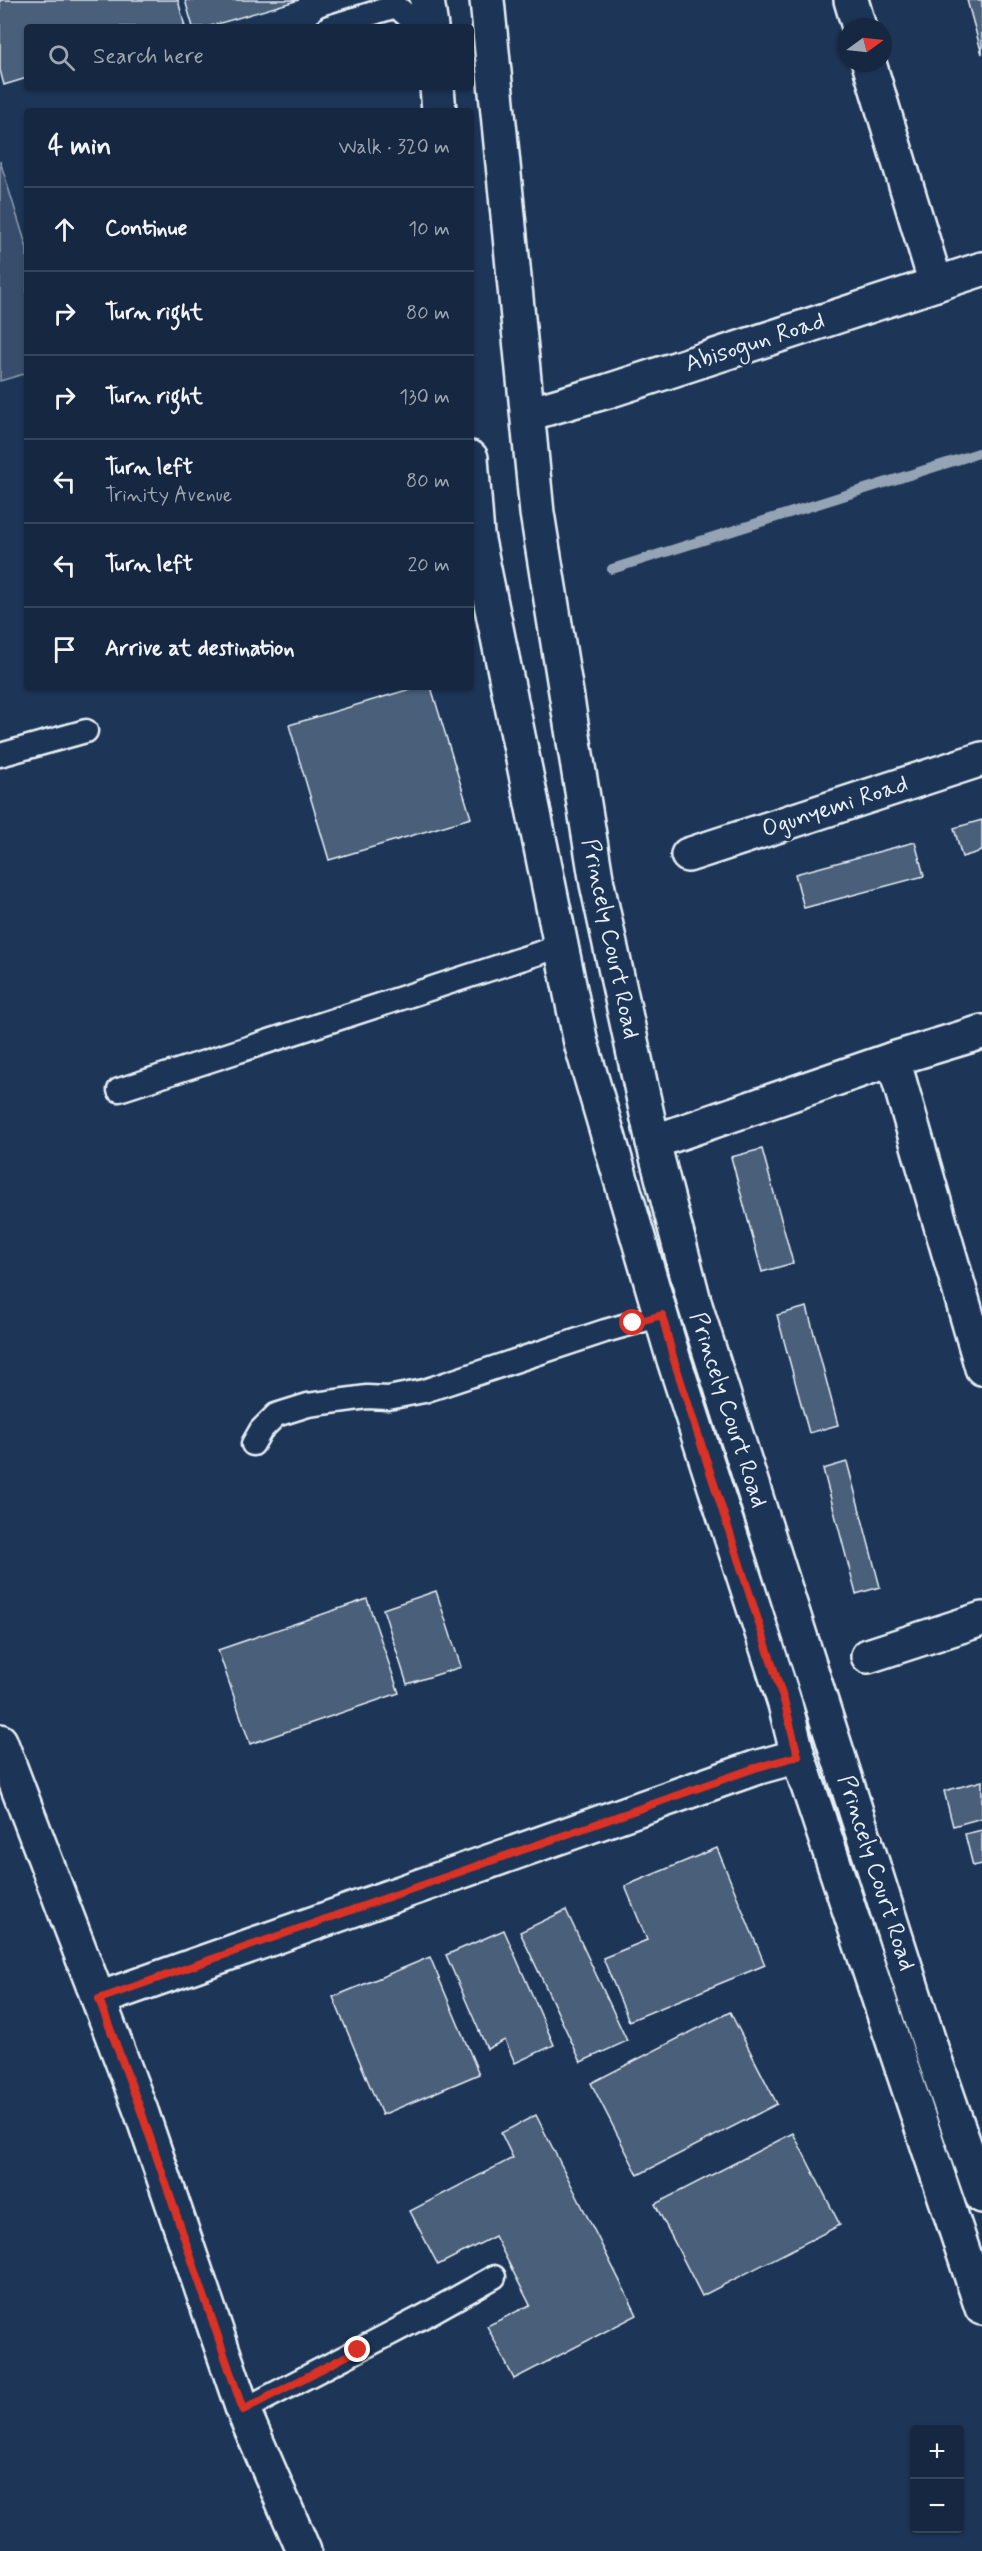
<!DOCTYPE html>
<html lang="en">
<head>
<meta charset="utf-8">
<style>
  :root { --surface:#162841; --page:#1f3048; --text:#f1f3f6; --muted:#9ea6b1; --line:#35445a }
  body { margin:0; font-family:Mynerve,sans-serif; background:var(--page); color:var(--text) }
  .controls { position:absolute; right:18px; bottom:18px; display:grid; overflow:hidden; border-radius:6px; box-shadow:0 2px 4px #0004 }
  .controls button { width:54px; height:54px; display:grid; place-items:center; padding:0; border:0; border-bottom:2px solid var(--line); background:var(--surface); color:var(--text); font:30px sans-serif }
  .compass { position:absolute; left:838px; top:18px; width:54px; height:54px; border-radius:50%; background:var(--surface); box-shadow:0 2px 4px #0004; rotate:75deg }
  .stop { position:absolute; width:18px; height:18px; margin:-14px; border:4px solid #d93025; border-radius:50%; background:#fff }
  .stop.end { background:#d93025; border-color:#fff; box-shadow:0 2px 6px #0008 }
  .list { margin:0; padding:0; list-style:none }
  h2 { display:flex; justify-content:space-between; align-items:center; height:78px; margin:0; padding:0 24px; font-size:26px }
  h2 small { font-size:20px; font-weight:400; color:var(--muted) }
  .list li { display:grid; grid-template-columns:39px 1fr auto; gap:18px; align-items:center; box-sizing:border-box; height:84px; padding:0 24px; border-top:2px solid var(--line) }
  .list b { display:block; font-size:22px; white-space:nowrap }
  .list p { margin:0; font-size:20px; white-space:nowrap; color:var(--muted) }
  .list em { font-size:20px; font-style:normal; color:var(--muted) }
  .icon { flex:none; width:33px; height:33px; fill:none; stroke:currentColor; stroke-width:2; stroke-linecap:round; stroke-linejoin:round }
  .map { position:relative; flex:none; width:982px; height:2551px; overflow:hidden }
  .search { position:absolute; background:var(--surface); box-shadow:0 2px 4px #0004; left:24px; top:24px; width:450px; height:66px; display:flex; align-items:center; gap:15px; box-sizing:border-box; padding:0 21px; border-radius:6px; color:var(--muted); font-size:22px }
  .panel { position:absolute; background:var(--surface); box-shadow:0 2px 4px #0004; left:24px; top:108px; width:450px; height:582px; border-radius:6px }
  .map>svg:first-child { display:block }
</style>
</head>
<body>
<div class="map">
<svg width="982" height="2551" viewBox="0 0 982 2551">
  <rect width="100%" height="100%" fill="#1d3557"/>
  <filter id="ink" filterUnits="userSpaceOnUse"><feTurbulence type="fractalNoise" baseFrequency=".0167" numOctaves="2"/><feDisplacementMap in="SourceGraphic" scale="12" xChannelSelector="R" yChannelSelector="G"/><feConvolveMatrix kernelMatrix="1 2 1 2 8 2 1 2 1" color-interpolation-filters="sRGB"/></filter>
  <g filter="url(#ink)">
    <path fill="#374d6c" stroke="#909fb2" stroke-width="1.5" d="M0,161L27,248V373L0,381Z"/>
    <g fill="none" stroke-linecap="round" stroke-linejoin="round">
      <path stroke="#95a4b5" stroke-width="10" d="M612,569L982,452"/>
    </g>
    <g fill="#495e7a" stroke="#e8f1f8" stroke-width="1.5">
      <path d="M0,0H178L185,27H27V78L4,85L0,70Z"/>
      <path d="M185,0H299L207,27H193Z"/>
      <path d="M967,0H982V54Z"/>
      <path d="M417,687H431L471,818L329,860L289,725Z"/>
      <path d="M982,820V851L962,857L954,828Z"/>
      <path d="M915,842L924,876L804,908L795,874Z"/>
      <path d="M762,1149L793,1263L762,1272L731,1157Z"/>
      <path d="M807,1307L838,1425L809,1433L777,1315Z"/>
      <path d="M847,1462L880,1587L856,1594L823,1469Z"/>
      <path d="M436,1591L461,1667L407,1684L383,1609Z"/>
      <path d="M367,1599L399,1693L250,1744L218,1650Z"/>
      <path d="M982,1781V1818L953,1826L944,1791Z"/>
      <path d="M982,1830V1864L973,1866L965,1834Z"/>
      <path d="M717,1848L765,1965L629,2021L603,1958L647,1940L625,1886Z"/>
      <path d="M566,1910L627,2041L581,2062L520,1932Z"/>
      <path d="M504,1930L554,2045L515,2063L505,2040L487,2049L446,1955Z"/>
      <path d="M430,1957L479,2074L382,2115L333,1997Z"/>
      <path d="M730,2012L777,2104L638,2175L591,2083Z"/>
      <path d="M536,2115L637,2315L514,2379L487,2326L530,2305L495,2236L438,2265L410,2211L513,2158L501,2133Z"/>
      <path d="M793,2133L840,2225L702,2296L655,2204Z"/>
    </g>
    <g fill="none" stroke-linecap="round" stroke-linejoin="round">
      <defs>
        <g id="service">
          <path d="M329,27L396,6L420,27"/>
          <path d="M0,755L86,731"/>
          <path d="M119,1090L561,946"/>
          <path d="M253,1444L261,1430L276,1415L308,1405L367,1397L388,1398L424,1391L605,1331L662,1315"/>
          <path d="M243,2410L428,2314L494,2277"/>
        </g>
        <g id="minor">
          <path d="M851,0L859,27"/>
          <path d="M869,63L936,284"/>
          <path d="M528,414L608,391L982,269"/>
          <path d="M688,855L982,759"/>
          <path d="M893,1059L982,1368"/>
          <path d="M653,1142L893,1059L982,1032"/>
          <path d="M868,1656L982,1619"/>
          <path d="M99,1999L755,1768L798,1756"/>
        </g>
        <g id="tertiary">
          <path d="M427,0L431,27"/>
          <path d="M487,0L537,513L597,884L653,1142L695,1305L931,2048L982,2196"/>
          <path d="M437,87L439,111"/>
          <path d="M471,458L477,535L581,1043L673,1357L785,1704L798,1756L982,2308"/>
          <path d="M0,1741L141,2111L243,2410L304,2551"/>
        </g>
      </defs>
      <use href="#service" stroke="#e8f1f8" stroke-width="27"/>
      <use href="#minor" stroke="#e8f1f8" stroke-width="38"/>
      <use href="#tertiary" stroke="#e8f1f8" stroke-width="38"/>
      <use href="#service" stroke="#1d3557" stroke-width="22"/>
      <use href="#minor" stroke="#1d3557" stroke-width="33"/>
      <use href="#tertiary" stroke="#1d3557" stroke-width="33"/>
    </g>
  </g>
  <g fill="none" stroke-linecap="round" stroke-linejoin="round" filter="url(#ink)">
    <path stroke="#d93025" stroke-width="8" d="M358,2350L243,2410L141,2111L99,1999L755,1768L798,1756L785,1704L673,1357L662,1315L633,1323"/>
  </g>
  <g text-anchor="middle" dominant-baseline="central" stroke-width="6" stroke-linejoin="round" paint-order="stroke">
    <g font-size="24" fill="#e8f1f8" stroke="#1d3557">
      <text transform="translate(755 343) rotate(-18)">Abisogun Road</text>
      <text transform="translate(835 807) rotate(-18)">Ogunyemi Road</text>
      <text transform="translate(610 939) rotate(78)">Princely Court Road</text>
      <text transform="translate(728 1410) rotate(72)">Princely Court Road</text>
      <text transform="translate(876 1873) rotate(72)">Princely Court Road</text>
    </g>
  </g>
</svg>
<div class="controls">
<button>+</button>
<button>−</button>
</div>
<svg class="compass" viewBox="-18 -18 36 36"><path d="M0-13l5 13h-10z" fill="#e53935"/><path d="M0 13l5-13h-10z" fill="#9ea6b1"/></svg>
<div class="stop" style="left:633px;top:1323px"></div>
<div class="stop end" style="left:358px;top:2350px"></div>
<div class="search"><svg class="icon" aria-label="search" viewBox="0 0 24 24"><circle cx="10" cy="10" r="6"/><path d="M15 15l6 6"/></svg>Search here</div>
<section class="panel">
<h2>4 min<small>Walk · 320 m</small></h2>
<ul class="list">
<li><svg class="icon" aria-label="ahead" viewBox="0 0 24 24"><path d="M12 20V5M6 11l6-6 6 6"/></svg><div><b>Continue</b></div><em>10 m</em></li>
<li><svg class="icon" aria-label="right" viewBox="0 0 24 24"><path d="M7 20v-9h11M14 6l5 5-5 5"/></svg><div><b>Turn right</b></div><em>80 m</em></li>
<li><svg class="icon" aria-label="right" viewBox="0 0 24 24"><path d="M7 20v-9h11M14 6l5 5-5 5"/></svg><div><b>Turn right</b></div><em>130 m</em></li>
<li><svg class="icon" aria-label="left" viewBox="0 0 24 24"><path d="M17 20v-9H6M10 6l-5 5 5 5"/></svg><div><b>Turn left</b><p>Trinity Avenue</p></div><em>80 m</em></li>
<li><svg class="icon" aria-label="left" viewBox="0 0 24 24"><path d="M17 20v-9H6M10 6l-5 5 5 5"/></svg><div><b>Turn left</b></div><em>20 m</em></li>
<li><svg class="icon" aria-label="arrive" viewBox="0 0 24 24"><path d="M6 21V4h12l-3 4 3 4H6"/></svg><div><b>Arrive at destination</b></div></li>
</ul>
</section>
</div>
</body>
</html>
